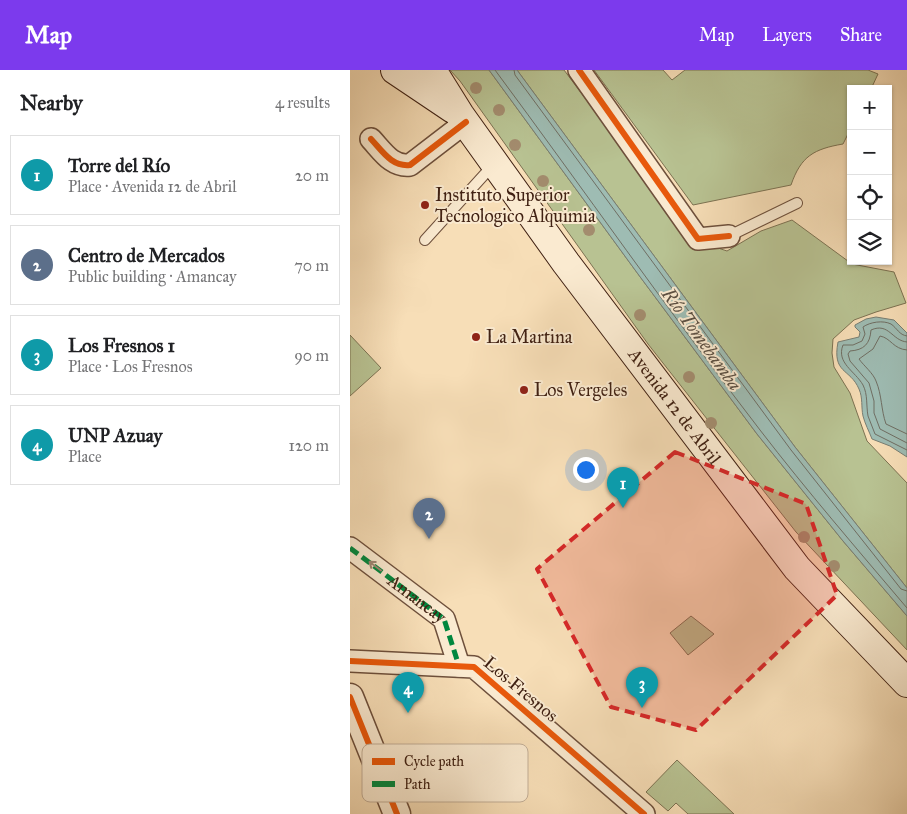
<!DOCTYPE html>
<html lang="en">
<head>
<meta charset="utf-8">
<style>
  :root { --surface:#fff; --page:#f2f2f2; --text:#202124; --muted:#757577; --line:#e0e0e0; --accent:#7c3aed }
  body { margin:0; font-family:"IM FELL Great Primer",serif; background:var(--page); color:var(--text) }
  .controls { position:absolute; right:15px; top:15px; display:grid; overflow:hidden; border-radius:0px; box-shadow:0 1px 4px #0004 }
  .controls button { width:45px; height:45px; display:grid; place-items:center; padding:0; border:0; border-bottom:1px solid var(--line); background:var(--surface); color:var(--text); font:25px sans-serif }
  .you { position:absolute; left:235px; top:399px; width:18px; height:18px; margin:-12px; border:4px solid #fff; border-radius:50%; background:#1a73e8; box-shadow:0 0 0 8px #1a73e833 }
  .badge { display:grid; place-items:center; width:32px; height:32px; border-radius:50%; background:var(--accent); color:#fff; font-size:16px; font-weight:700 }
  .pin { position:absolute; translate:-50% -41px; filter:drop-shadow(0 1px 2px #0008) }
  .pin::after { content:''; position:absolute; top:26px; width:18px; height:15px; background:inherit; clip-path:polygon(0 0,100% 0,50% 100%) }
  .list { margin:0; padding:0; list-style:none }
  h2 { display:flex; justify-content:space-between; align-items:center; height:65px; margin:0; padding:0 20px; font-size:21px }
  h2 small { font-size:16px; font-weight:400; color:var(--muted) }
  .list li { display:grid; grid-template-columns:32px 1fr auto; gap:15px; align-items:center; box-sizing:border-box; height:80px; margin:0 10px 10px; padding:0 10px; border:1px solid var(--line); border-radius:0px }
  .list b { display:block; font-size:19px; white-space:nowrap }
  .list p { margin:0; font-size:16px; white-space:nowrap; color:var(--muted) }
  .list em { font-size:16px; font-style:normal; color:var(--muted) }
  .icon { flex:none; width:28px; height:28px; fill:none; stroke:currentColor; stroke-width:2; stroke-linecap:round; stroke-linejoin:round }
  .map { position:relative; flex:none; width:557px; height:744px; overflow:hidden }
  header { display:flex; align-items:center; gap:30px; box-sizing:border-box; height:70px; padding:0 25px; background:var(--accent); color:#fff }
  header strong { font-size:24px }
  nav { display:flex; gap:28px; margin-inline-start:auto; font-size:18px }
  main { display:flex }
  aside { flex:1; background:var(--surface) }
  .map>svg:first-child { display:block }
</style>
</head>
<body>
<header>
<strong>Map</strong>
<nav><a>Map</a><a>Layers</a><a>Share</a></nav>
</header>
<main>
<aside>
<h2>Nearby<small>4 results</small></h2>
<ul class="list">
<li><span class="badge" style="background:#0f9aa8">1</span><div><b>Torre del Río</b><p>Place · Avenida 12 de Abril</p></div><em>20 m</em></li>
<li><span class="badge" style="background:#5c6f8a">2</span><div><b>Centro de Mercados</b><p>Public building · Amancay</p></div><em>70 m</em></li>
<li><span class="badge" style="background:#0f9aa8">3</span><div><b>Los Fresnos 1</b><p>Place · Los Fresnos</p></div><em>90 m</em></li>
<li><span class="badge" style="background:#0f9aa8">4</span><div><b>UNP Azuay</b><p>Place</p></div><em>120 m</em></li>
</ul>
</aside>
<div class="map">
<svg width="557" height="744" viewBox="0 0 557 744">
  <rect width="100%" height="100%" fill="#f7deb7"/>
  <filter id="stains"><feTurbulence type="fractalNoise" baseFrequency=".004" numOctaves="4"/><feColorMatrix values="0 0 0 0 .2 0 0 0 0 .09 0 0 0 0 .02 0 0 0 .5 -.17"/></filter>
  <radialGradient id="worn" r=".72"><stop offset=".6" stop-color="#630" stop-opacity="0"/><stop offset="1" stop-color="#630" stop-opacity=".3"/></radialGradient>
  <g fill="#b8c292" stroke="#7c7252">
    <path d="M100,0H139L288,204L407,364L493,471L557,546V580L446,462L298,274L110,11Z"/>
    <path d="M167,0H214L307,124L350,172L377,181L411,161L442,150L502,194L544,202L556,233L526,242L504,250L483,269L482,283L484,297L500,323L517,371L557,413V518L445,377Z"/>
    <path d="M244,0H313L322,10L335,0H518L528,4L521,19H501V58L493,74C464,79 451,86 441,115L343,135Z"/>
    <path d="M0,265L31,298L0,326Z"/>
    <path d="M341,546L364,564L338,585L320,563Z"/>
    <path d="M327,690L384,744H338L326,733L318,741L296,722Z"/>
  </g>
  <g fill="#9ebcb3" stroke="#787e73">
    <path d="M139,0H167L445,377L557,518V546L493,471L407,364L288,204Z"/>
    <path d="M526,247L544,250L557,263V387L540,376L522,369C519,361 515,354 513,346C511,337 513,328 509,319C500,298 482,304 488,272L509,267L510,262L505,257V255L516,249Z"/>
  </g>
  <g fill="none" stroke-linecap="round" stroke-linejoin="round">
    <g stroke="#6f6e63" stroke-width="1">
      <path d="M145,0C234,120 319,242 410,360C457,421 507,479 557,538"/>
      <path d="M164,0L165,5L441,380L551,519L557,521"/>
      <path d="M557,266C549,265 547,258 541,254C533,250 520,252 513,257L515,264L512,271L503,275H493C486,293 505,301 513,315C518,325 516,335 518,346C520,352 523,358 525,364L557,380"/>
      <path d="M557,272C542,271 539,252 521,260C520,274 514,280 500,281L498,284L500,291L519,313L524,331V343L530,359L557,373"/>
      <path d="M557,280C543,279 541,268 530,266L523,279L509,289C514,296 523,303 526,311C532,325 531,340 536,354L557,364"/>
    </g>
    <defs>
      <g id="service">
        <path d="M379,166L447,133"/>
        <path d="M75,170L143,95"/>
      </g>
      <g id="minor">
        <path d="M229,0L348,169L379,166"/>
        <path d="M21,69C33,82 42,97 60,95L116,52"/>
        <path id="s1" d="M0,478L94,549L109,596"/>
        <path d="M0,591L124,597L294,744"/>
      </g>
      <path id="tertiary" d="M0,627L47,744"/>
      <g id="secondary">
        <path d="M45,0L103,39"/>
        <path id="s2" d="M82,0L110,45L216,193L447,498L557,613"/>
      </g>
    </defs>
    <use href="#service" stroke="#6e503c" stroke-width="12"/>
    <use href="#minor" stroke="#6e503c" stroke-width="24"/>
    <use href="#tertiary" stroke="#6e503c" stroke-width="29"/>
    <use href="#secondary" stroke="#402113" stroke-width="30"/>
    <use href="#service" stroke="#faead0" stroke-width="10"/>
    <use href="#minor" stroke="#faead0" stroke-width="21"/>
    <use href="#tertiary" stroke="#faead0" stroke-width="26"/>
    <use href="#secondary" stroke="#faead0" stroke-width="28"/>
    <path stroke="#00873e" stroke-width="5" stroke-dasharray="10 5" stroke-linecap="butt" d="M0,478L94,549L109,596"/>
    <defs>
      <g id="cycleway">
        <path d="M229,0L348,169L379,166"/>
        <path d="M21,69C33,82 42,97 60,95L116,52"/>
        <path d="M0,591L124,597L294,744"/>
        <path d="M0,627L47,744"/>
      </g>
    </defs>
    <use href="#cycleway" stroke="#faead0" stroke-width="9"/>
    <use href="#cycleway" stroke="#e8590c" stroke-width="6"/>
  </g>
  <g fill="#a38c6e">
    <circle cx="126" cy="18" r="6"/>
    <circle cx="149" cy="40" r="6"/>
    <circle cx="165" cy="75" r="6"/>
    <circle cx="193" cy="111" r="6"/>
    <circle cx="239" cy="160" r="6"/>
    <circle cx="290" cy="245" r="6"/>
    <circle cx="339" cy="307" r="6"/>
    <circle cx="361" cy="353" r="6"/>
    <circle cx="454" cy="467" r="6"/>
    <circle cx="484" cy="496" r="6"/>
  </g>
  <defs><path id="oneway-shaft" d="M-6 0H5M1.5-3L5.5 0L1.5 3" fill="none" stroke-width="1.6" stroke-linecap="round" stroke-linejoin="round" transform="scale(1.25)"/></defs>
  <use stroke="#9d8672" href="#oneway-shaft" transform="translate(25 496) rotate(-143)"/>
  <path fill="#d62828" fill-opacity="0.2" stroke="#d62828" stroke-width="4" stroke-dasharray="10 6" stroke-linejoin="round" d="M325,382L456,434L487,525L346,660L261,637L187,499Z"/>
  <g fill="#8f2418" stroke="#faead0" stroke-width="2">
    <circle cx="75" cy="135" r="5"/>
    <circle cx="126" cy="267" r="5"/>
    <circle cx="174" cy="320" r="5"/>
  </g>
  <g text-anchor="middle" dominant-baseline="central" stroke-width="4" stroke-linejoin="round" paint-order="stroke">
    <g font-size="18" fill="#402113" stroke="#faead0" text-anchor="start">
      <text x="85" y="125">Instituto Superior<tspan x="85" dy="21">Tecnologico Alquimia</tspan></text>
      <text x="136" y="267">La Martina</text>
      <text x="184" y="320">Los Vergeles</text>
    </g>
    <g font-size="18" fill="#402113" stroke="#faead0">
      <text stroke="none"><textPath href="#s2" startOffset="415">Avenida 12 de Abril</textPath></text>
      <text stroke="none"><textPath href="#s1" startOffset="84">Amancay</textPath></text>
      <text transform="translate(171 619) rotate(40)">Los Fresnos</text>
    </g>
    <g font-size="19" font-style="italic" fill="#5c5043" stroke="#faead0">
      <text transform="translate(352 269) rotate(54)">Río Tomebamba</text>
    </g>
  </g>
  <rect x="12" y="674" width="166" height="58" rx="8" fill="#faead0" stroke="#c2ae97" stroke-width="1"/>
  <rect x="22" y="688" width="23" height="7" fill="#e8590c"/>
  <rect x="22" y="711" width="23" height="6" fill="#00873e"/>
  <g font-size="14" fill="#402113">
    <text x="54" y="696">Cycle path</text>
    <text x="54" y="719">Path</text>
  </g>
  <rect width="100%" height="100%" filter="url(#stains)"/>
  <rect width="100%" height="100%" fill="url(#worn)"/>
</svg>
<div class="controls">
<button>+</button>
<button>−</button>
<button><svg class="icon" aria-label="locate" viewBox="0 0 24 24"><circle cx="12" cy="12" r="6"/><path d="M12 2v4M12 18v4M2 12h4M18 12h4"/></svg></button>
<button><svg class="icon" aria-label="layers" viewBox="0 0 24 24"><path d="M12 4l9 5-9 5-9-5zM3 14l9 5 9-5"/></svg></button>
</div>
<div class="you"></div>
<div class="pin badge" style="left:273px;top:438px;background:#0f9aa8">1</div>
<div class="pin badge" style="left:79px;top:469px;background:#5c6f8a">2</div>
<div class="pin badge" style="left:292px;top:638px;background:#0f9aa8">3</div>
<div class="pin badge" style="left:58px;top:643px;background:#0f9aa8">4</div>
</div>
</main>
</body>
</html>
